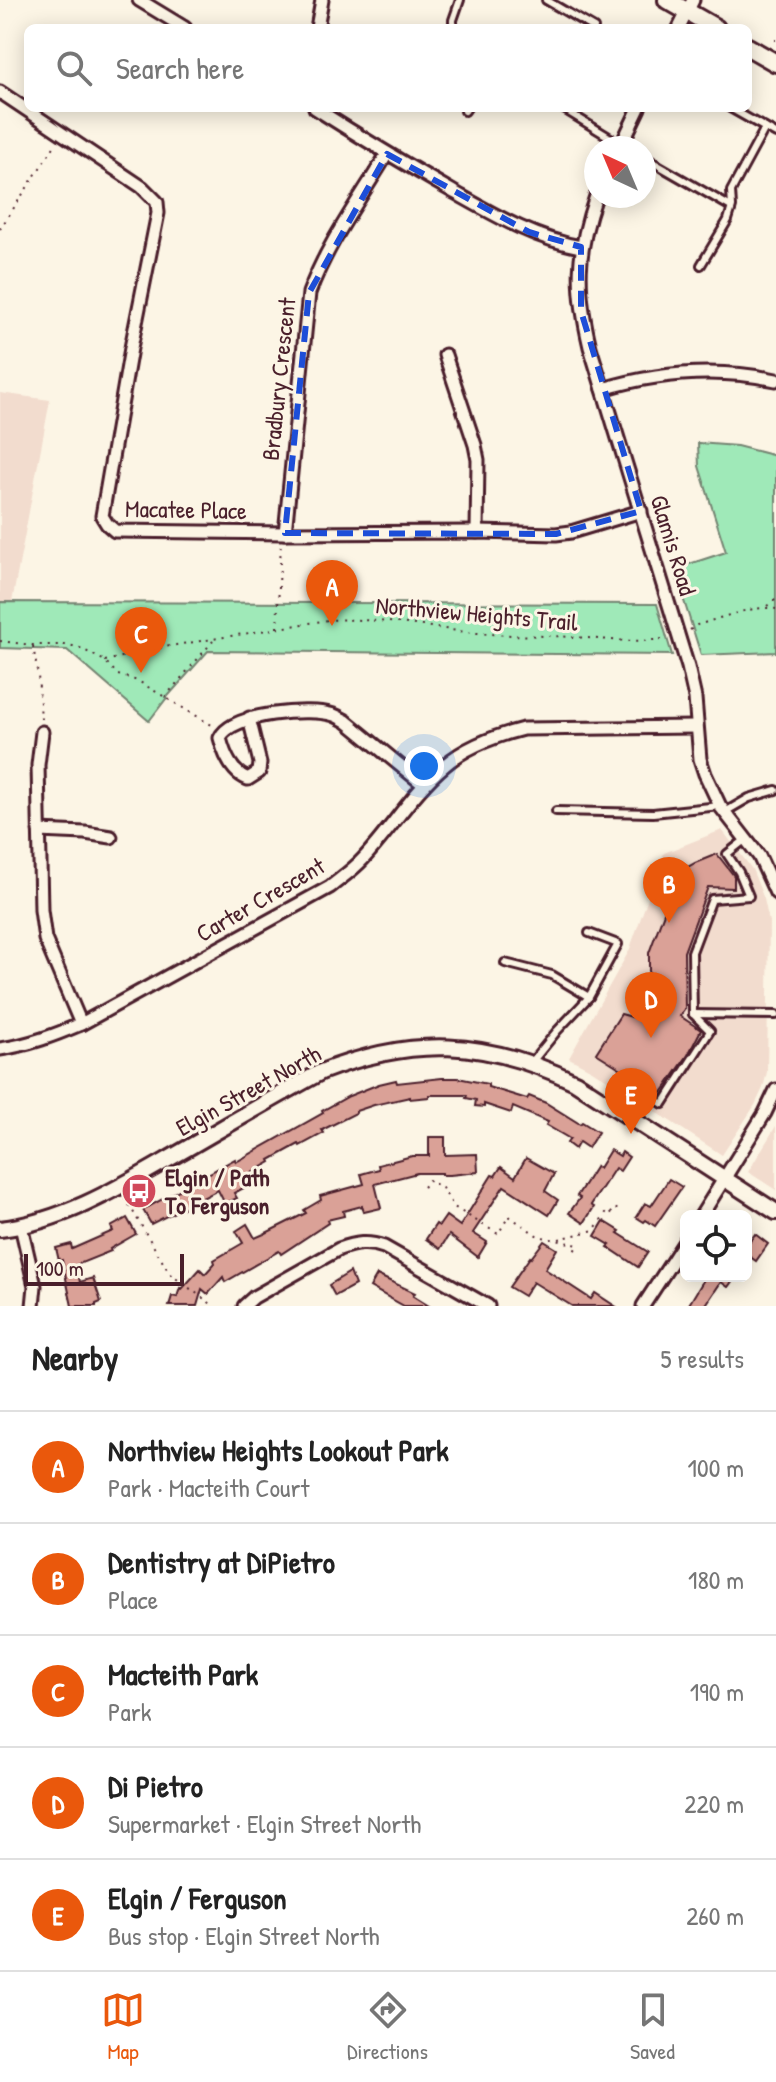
<!DOCTYPE html>
<html lang="en">
<head>
<meta charset="utf-8">
<style>
  :root { --surface:#fff; --page:#f6f6f6; --text:#222; --muted:#767676; --line:#e0e0e0; --accent:#ea580c }
  body { margin:0; font-family:"Patrick Hand",sans-serif; background:var(--page); color:var(--text) }
  .controls { position:absolute; right:24px; bottom:24px; display:grid; overflow:hidden; border-radius:12px; box-shadow:0 4px 20px #0003 }
  .controls button { width:72px; height:72px; display:grid; place-items:center; padding:0; border:0; border-bottom:2px solid var(--line); background:var(--surface); color:var(--text); font:40px sans-serif }
  .compass { position:absolute; left:584px; top:136px; width:72px; height:72px; border-radius:50%; background:var(--surface); box-shadow:0 4px 20px #0003; rotate:316deg }
  .scale { position:absolute; left:24px; bottom:20px; width:160px; box-sizing:border-box; padding-left:8px; border:4px solid #4a1f2b; border-top:0; font-size:22px; line-height:28px; white-space:nowrap; color:#4a1f2b; -webkit-text-stroke:6px #fcf5e5; paint-order:stroke }
  .you { position:absolute; left:424px; top:766px; width:28px; height:28px; margin:-20px; border:6px solid #fff; border-radius:50%; background:#1a73e8; box-shadow:0 0 0 12px #1a73e833 }
  .badge { display:grid; place-items:center; width:52px; height:52px; border-radius:50%; background:var(--accent); color:#fff; font-size:26px; font-weight:700 }
  .pin { position:absolute; translate:-50% -66px; filter:drop-shadow(0 2px 4px #0008) }
  .pin::after { content:''; position:absolute; top:42px; width:28px; height:24px; background:inherit; clip-path:polygon(0 0,100% 0,50% 100%) }
  .list { margin:0; padding:0; list-style:none }
  h2 { display:flex; justify-content:space-between; align-items:center; height:104px; margin:0; padding:0 32px; font-size:34px }
  h2 small { font-size:26px; font-weight:400; color:var(--muted) }
  .list li { display:grid; grid-template-columns:52px 1fr auto; gap:24px; align-items:center; box-sizing:border-box; height:112px; padding:0 32px; border-top:2px solid var(--line) }
  .list b { display:block; font-size:30px; white-space:nowrap }
  .list p { margin:0; font-size:26px; white-space:nowrap; color:var(--muted) }
  .list em { font-size:26px; font-style:normal; color:var(--muted) }
  .icon { flex:none; width:44px; height:44px; fill:none; stroke:currentColor; stroke-width:2; stroke-linecap:round; stroke-linejoin:round }
  .map { position:relative; flex:none; width:776px; height:1306px; overflow:hidden }
  .search { position:absolute; background:var(--surface); box-shadow:0 4px 20px #0003; left:24px; right:24px; top:24px; height:88px; display:flex; align-items:center; gap:20px; box-sizing:border-box; padding:0 28px; border-radius:12px; color:var(--muted); font-size:30px }
  .sheet { height:664px; background:var(--surface) }
  nav { display:flex; justify-content:space-around; align-items:center; box-sizing:border-box; height:112px; border-top:2px solid var(--line); background:var(--surface); font-size:22px; color:var(--muted) }
  nav a { display:grid; justify-items:center; gap:4px }
  nav .on { color:var(--accent) }
  .map>svg:first-child { display:block }
</style>
</head>
<body>
<div class="map">
<svg width="776" height="1306" viewBox="0 0 776 1306">
  <rect width="100%" height="100%" fill="#fcf5e5"/>
  <filter id="ink" filterUnits="userSpaceOnUse"><feTurbulence type="fractalNoise" baseFrequency=".0125" numOctaves="2"/><feDisplacementMap in="SourceGraphic" scale="16" xChannelSelector="R" yChannelSelector="G"/><feConvolveMatrix kernelMatrix="1 2 1 2 8 2 1 2 1" color-interpolation-filters="sRGB"/></filter>
  <g filter="url(#ink)">
    <g fill="#f2dcce">
      <path d="M0,393L50,400L12,602H0Z"/>
      <path d="M722,830L752,869L764,899L769,922L767,1072L763,1088L755,1105L722,1155L592,1070L569,1058L629,951L664,853Z"/>
      <path d="M776,1126V1190L748,1172Z"/>
    </g>
    <g fill="#9fe9b8" stroke="#748472" stroke-width="2">
      <path d="M698,443L737,446L776,456V652L701,655L674,569L726,552L699,466Z"/>
      <path d="M0,602L657,604L672,655L208,651L169,695L149,721L67,650L0,648Z"/>
    </g>
    <g fill="#daa197" stroke="#4a1f2b" stroke-width="2">
      <path d="M717,854L734,876V888L708,887L684,952L685,1009L680,1016L701,1030L688,1055L661,1094L596,1053L621,1014L632,1017L649,991V953L679,872L695,863Z"/>
      <path d="M442,1078H458L488,1084V1087L527,1099L529,1096L546,1103L580,1124L582,1122L598,1132L588,1148L579,1142L575,1149L567,1143L570,1139L546,1125L548,1122L513,1107L511,1113L484,1104V1107L475,1106L476,1100L466,1098L467,1095H429V1097L410,1099V1097L374,1105L356,1111V1113L322,1130L324,1133L300,1146L299,1144L270,1160L271,1162L248,1175L253,1183L234,1193L237,1198L225,1204L218,1190L151,1224L143,1210L235,1159L236,1162L323,1113L322,1111L349,1096L379,1084L396,1080L397,1083Z"/>
      <path d="M429,1137H445V1155L477,1154L478,1172L450,1175H442V1173H417L375,1184L381,1208L364,1212L362,1206L343,1211L344,1216L327,1220L328,1223L281,1254L279,1251L225,1282L223,1277L208,1294L202,1289L197,1306H169L172,1296L177,1297L180,1288L182,1289L200,1269L205,1274L215,1263L214,1260L243,1243L236,1231L247,1224L255,1238L264,1234L306,1213L304,1210L321,1200L320,1196L364,1184L361,1174L379,1169L378,1165L412,1156H429Z"/>
      <path d="M610,1150L620,1156L622,1152L629,1157L620,1171L615,1168L591,1205L594,1207L584,1223L569,1213L580,1198L577,1196L596,1166L599,1168Z"/>
      <path d="M526,1158L554,1174L545,1191L558,1200L549,1215L504,1186L473,1233L487,1242L478,1257L449,1235L440,1249L426,1239L436,1224L439,1226L446,1216L460,1226L492,1175L495,1176L501,1167L515,1177Z"/>
      <path d="M669,1179L682,1187L655,1226L646,1220L644,1222L636,1217L645,1203L651,1206Z"/>
      <path d="M127,1218L136,1234L110,1249L111,1251L76,1265L80,1282L93,1278L101,1302L96,1304V1306H72L62,1260L59,1261L56,1248L71,1244L72,1249L113,1231L111,1227Z"/>
      <path d="M604,1221L620,1231L618,1233L648,1252L638,1267L608,1247L610,1245L595,1236Z"/>
      <path d="M755,1234L768,1244L756,1261L746,1254V1247Z"/>
      <path d="M544,1241L557,1249L545,1269L591,1299L595,1293L615,1306H572L533,1282L524,1296L509,1287L530,1257L531,1258Z"/>
      <path d="M350,1272L355,1285L335,1296L329,1285Z"/>
      <path d="M377,1275L415,1293L413,1296L429,1306H404L370,1287Z"/>
      <path d="M706,1276H736L728,1287L721,1282L705,1306H688Z"/>
    </g>
    <g fill="none" stroke-linecap="round" stroke-linejoin="round">
      <defs>
        <g id="service">
          <path d="M546,0L594,28"/>
          <path d="M453,28V20L460,0"/>
          <path d="M562,108L627,148"/>
          <path d="M730,108L776,134"/>
          <path d="M465,111L467,108"/>
          <path d="M644,157L731,207"/>
          <path d="M701,265L728,220L732,207L731,191L765,128"/>
          <path d="M556,811L653,813L720,806"/>
          <path d="M725,812L749,798L776,790"/>
          <path d="M505,963L552,975L589,997L557,1031L531,1063"/>
          <path d="M589,997L618,944L589,933"/>
          <path d="M693,1014L776,1015"/>
          <path d="M630,1116L645,1092L663,1104L710,1031L693,1014L692,952L712,899L749,896L739,872L727,854L746,839"/>
        </g>
        <g id="minor">
          <path d="M139,0L185,28"/>
          <path d="M317,28L322,0"/>
          <path d="M679,28L693,0"/>
          <path d="M0,92L142,187L157,202L158,213L131,348L102,516L107,524L115,531L285,533L477,532L556,534L571,532L641,511"/>
          <path d="M315,108C360,137 405,164 452,191C493,214 534,239 581,247"/>
          <path d="M620,148L639,108"/>
          <path d="M596,196C576,253 576,288 590,347L688,667L695,698L700,759L705,774L720,806L759,856L776,893"/>
          <path d="M445,355L475,445L478,460L477,532"/>
          <path d="M603,389C660,372 718,368 776,380"/>
          <path d="M285,533L309,293C327,244 360,199 387,154"/>
          <path d="M249,718L260,763L259,772L248,779C232,773 224,754 220,738C231,713 311,707 334,715C339,717 342,719 346,721L424,785"/>
          <path d="M42,732L38,765L41,910L45,939L81,1024"/>
          <path d="M39,831L85,833L111,837"/>
          <path d="M0,1049C29,1045 55,1035 81,1024L330,887C341,878 353,870 363,859C391,829 413,792 445,765C467,746 495,736 523,729L696,727"/>
          <path d="M701,1216L765,1113L776,1090"/>
          <path d="M21,1226L35,1286L33,1306"/>
          <path d="M244,1306L254,1297L339,1249C355,1243 368,1241 384,1247L488,1306"/>
          <path d="M643,1306L686,1240"/>
        </g>
        <path id="tertiary" d="M0,1229C68,1221 128,1182 186,1149C231,1123 275,1097 321,1072C413,1036 485,1039 575,1082L776,1212"/>
        <g id="secondary">
          <path d="M667,0L716,28"/>
          <path d="M748,47L776,63"/>
        </g>
      </defs>
      <use href="#service" stroke="#4a1f2b" stroke-width="12"/>
      <use href="#minor" stroke="#4a1f2b" stroke-width="17"/>
      <use href="#tertiary" stroke="#4a1f2b" stroke-width="20"/>
      <use href="#secondary" stroke="#4a1f2b" stroke-width="22"/>
      <g stroke="#4a1f2b" stroke-width="2" stroke-dasharray="2 6" stroke-linecap="butt">
        <path d="M775,40H776"/>
        <path d="M0,229L57,142"/>
        <path d="M767,606L776,599"/>
        <path d="M277,628L281,543"/>
        <path d="M690,630L697,625C719,619 754,604 776,609"/>
        <path d="M0,641L32,645H69L80,648L105,661L118,675L138,681L215,727"/>
        <path d="M33,646L38,675L41,719"/>
        <path d="M105,661L164,647L328,620C369,618 410,624 451,630C491,636 533,635 574,637C604,639 637,644 667,638"/>
        <path d="M165,697L213,641"/>
        <path d="M423,1187L429,1180L442,1188L454,1207L498,1234L509,1216L538,1236L578,1245L572,1254"/>
        <path d="M125,1198L170,1274L214,1306"/>
        <path d="M559,1239L594,1230L608,1210L613,1214L620,1204"/>
      </g>
      <use href="#service" stroke="#fcf5e5" stroke-width="6"/>
      <use href="#minor" stroke="#fcf5e5" stroke-width="11"/>
      <use href="#tertiary" stroke="#fcf5e5" stroke-width="14"/>
      <use href="#secondary" stroke="#fcf5e5" stroke-width="16"/>
    </g>
  </g>
  <path fill="none" stroke="#1d4ed8" stroke-width="6" stroke-dasharray="16 10" stroke-linejoin="round" d="M387,154L529,232L581,247V311L641,511L556,534L285,533L309,293Z"/>
  <defs>
    <symbol id="bus-disc" viewBox="-11 -11 22 22"><circle r="9.5" fill="#d1495b" stroke="#fcf5e5"/><path d="M-5-6H5V4H4V6H2V4H-2V6H-4V4H-5ZM-3.5-4V0h7V-4ZM-3.5 1.2v1.5H-2V1.2ZM2 1.2v1.5H3.5V1.2Z" fill="#fff"/></symbol>
  </defs>
  <g fill-rule="evenodd">
    <use href="#bus-disc" x="119" y="1171" width="40" height="40"/>
  </g>
  <g text-anchor="middle" dominant-baseline="central" stroke-width="6" stroke-linejoin="round" paint-order="stroke">
    <g font-size="24" fill="#4a1f2b" stroke="#fcf5e5">
      <text transform="translate(278 379) rotate(-84)">Bradbury Crescent</text>
      <text transform="translate(186 509) rotate(1)">Macatee Place</text>
      <text transform="translate(674 545) rotate(73)">Glamis Road</text>
      <text transform="translate(477 613) rotate(5)">Northview Heights Trail</text>
      <text transform="translate(260 899) rotate(-30)">Carter Crescent</text>
      <text transform="translate(248 1090) rotate(-29)">Elgin Street North</text>
    </g>
    <g font-size="24" font-weight="bold" fill="#4a1f2b" stroke="#fcf5e5" text-anchor="start">
      <text x="165" y="1177">Elgin / Path<tspan x="165" dy="28">To Ferguson</tspan></text>
    </g>
  </g>
</svg>
<div class="controls">
<button><svg class="icon" aria-label="locate" viewBox="0 0 24 24"><circle cx="12" cy="12" r="6"/><path d="M12 2v4M12 18v4M2 12h4M18 12h4"/></svg></button>
</div>
<svg class="compass" viewBox="-18 -18 36 36"><path d="M0-13l5 13h-10z" fill="#e53935"/><path d="M0 13l5-13h-10z" fill="#767676"/></svg>
<div class="scale">100 m</div>
<div class="you"></div>
<div class="pin badge" style="left:332px;top:626px">A</div>
<div class="pin badge" style="left:669px;top:923px">B</div>
<div class="pin badge" style="left:141px;top:673px">C</div>
<div class="pin badge" style="left:651px;top:1038px">D</div>
<div class="pin badge" style="left:631px;top:1134px">E</div>
<div class="search"><svg class="icon" aria-label="search" viewBox="0 0 24 24"><circle cx="10" cy="10" r="6"/><path d="M15 15l6 6"/></svg>Search here</div>
</div>
<section class="sheet">
<h2>Nearby<small>5 results</small></h2>
<ul class="list">
<li><span class="badge">A</span><div><b>Northview Heights Lookout Park</b><p>Park · Macteith Court</p></div><em>100 m</em></li>
<li><span class="badge">B</span><div><b>Dentistry at DiPietro</b><p>Place</p></div><em>180 m</em></li>
<li><span class="badge">C</span><div><b>Macteith Park</b><p>Park</p></div><em>190 m</em></li>
<li><span class="badge">D</span><div><b>Di Pietro</b><p>Supermarket · Elgin Street North</p></div><em>220 m</em></li>
<li><span class="badge">E</span><div><b>Elgin / Ferguson</b><p>Bus stop · Elgin Street North</p></div><em>260 m</em></li>
</ul>
</section>
<nav>
<a class="on"><svg class="icon" aria-label="map" viewBox="0 0 24 24"><path d="M3 6l6-2 6 2 6-2v14l-6 2-6-2-6 2zM9 4v14M15 6v14"/></svg>Map</a>
<a><svg class="icon" aria-label="directions" viewBox="0 0 24 24"><path d="M12 3l9 9-9 9-9-9zM9 14v-3h6M13 9l2 2-2 2"/></svg>Directions</a>
<a><svg class="icon" aria-label="saved" viewBox="0 0 24 24"><path d="M7 4h10v16l-5-4-5 4z"/></svg>Saved</a>
</nav>
</body>
</html>
